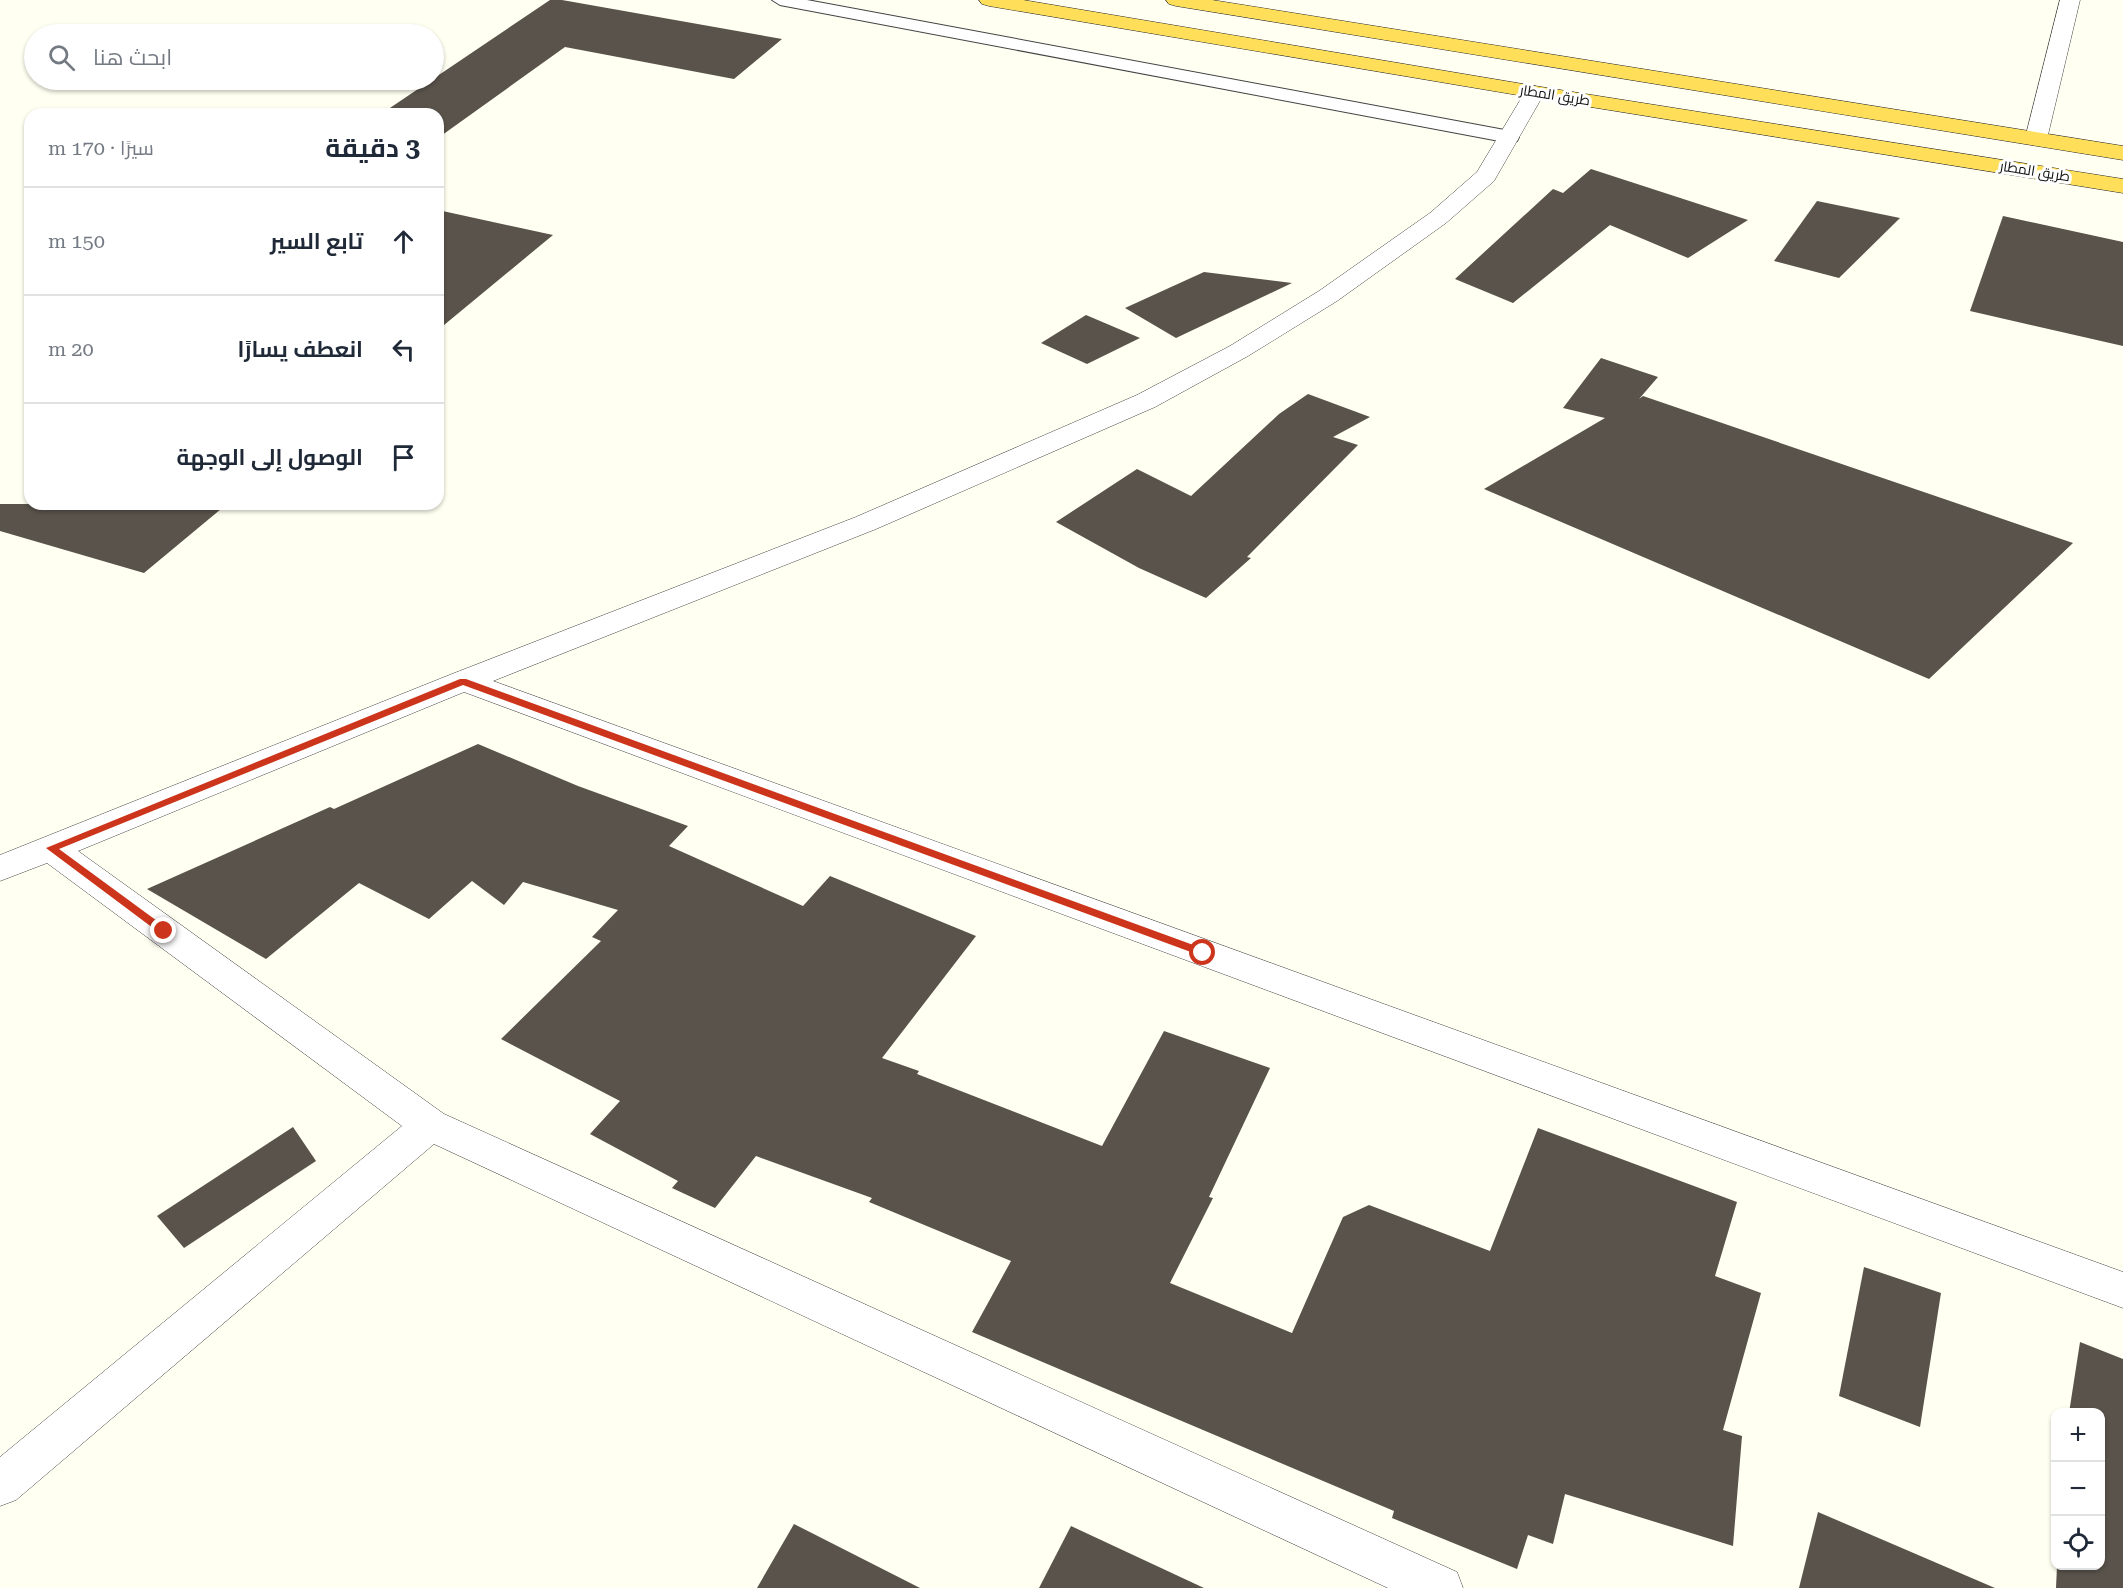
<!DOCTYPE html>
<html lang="ar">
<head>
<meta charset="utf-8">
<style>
  :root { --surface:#fff; --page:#f6f6f7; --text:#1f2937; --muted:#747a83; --line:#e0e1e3 }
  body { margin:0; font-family:"Roboto Serif",Cairo,serif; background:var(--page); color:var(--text); direction:rtl }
  .controls { position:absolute; right:18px; bottom:18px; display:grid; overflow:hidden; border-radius:12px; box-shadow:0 2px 4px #0004 }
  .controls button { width:54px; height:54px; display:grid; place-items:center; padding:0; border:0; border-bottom:2px solid var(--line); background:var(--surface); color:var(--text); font:30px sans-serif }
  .stop { position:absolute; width:18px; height:18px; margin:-14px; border:4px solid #cc351b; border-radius:50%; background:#fff }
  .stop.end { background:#cc351b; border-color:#fff; box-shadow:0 2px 6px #0008 }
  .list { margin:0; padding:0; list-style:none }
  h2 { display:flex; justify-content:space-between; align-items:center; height:78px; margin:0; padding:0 24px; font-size:26px }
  h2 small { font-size:20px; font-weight:400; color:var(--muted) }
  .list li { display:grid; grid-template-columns:39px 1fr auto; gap:18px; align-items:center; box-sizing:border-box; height:108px; padding:0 24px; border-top:2px solid var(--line) }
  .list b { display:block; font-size:22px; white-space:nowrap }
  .list em { font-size:20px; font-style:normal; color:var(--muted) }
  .icon { flex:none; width:33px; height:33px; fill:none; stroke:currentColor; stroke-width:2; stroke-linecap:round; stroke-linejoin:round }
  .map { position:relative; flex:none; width:2123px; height:1588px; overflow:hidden; direction:ltr }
  .search { position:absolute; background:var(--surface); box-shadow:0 2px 4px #0004; left:24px; top:24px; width:420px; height:66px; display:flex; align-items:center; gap:15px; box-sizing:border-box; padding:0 21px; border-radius:33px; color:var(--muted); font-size:22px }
  .panel { position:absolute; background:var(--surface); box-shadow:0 2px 4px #0004; left:24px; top:108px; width:420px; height:402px; border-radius:18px; direction:rtl }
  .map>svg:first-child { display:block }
</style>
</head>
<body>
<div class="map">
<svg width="2123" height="1588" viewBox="0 0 2123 1588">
  <rect width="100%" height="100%" fill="#fffff2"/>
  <g fill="#59534b">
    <path d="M550,0H562L782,39L734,79L565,47L438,138V114H381Z"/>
    <path d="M1591,169L1748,220L1688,258L1610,225L1513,303L1455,279L1553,189L1563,193Z"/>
    <path d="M1817,201L1900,218L1839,278L1774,261Z"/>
    <path d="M438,210L553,235L438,330Z"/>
    <path d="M2003,216L2123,242V346L1970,311Z"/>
    <path d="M1204,272L1292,283L1176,338L1125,308Z"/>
    <path d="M1086,315L1140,338L1087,364L1041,343Z"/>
    <path d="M1601,358L1658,377L1639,399L1643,396L2073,543L1929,679L1484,489L1605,418L1563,408Z"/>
    <path d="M1308,394L1370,417L1333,437L1358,445L1247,557L1251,558L1206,598L1139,568L1056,522L1137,469L1191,496L1279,414Z"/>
    <path d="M0,504H227L144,573L0,531Z"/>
    <path d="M478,744L578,786L688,826L669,846L803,906L830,876L976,936L882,1058L919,1071L917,1074L1102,1146L1164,1031L1270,1068L1209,1197L1213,1198L1170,1283L1292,1333L1343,1217L1369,1205L1490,1251L1538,1128L1737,1202L1715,1276L1761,1293L1723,1430L1742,1436L1733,1546L1565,1494L1553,1544L1528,1535L1517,1569L1392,1518L1394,1511L972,1332L1011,1261L869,1202L872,1198L756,1156L715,1208L672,1188L678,1181L590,1134L620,1101L501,1039L601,941L592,937L618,910L523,882L504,905L472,881L429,919L359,883L266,959L147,889L330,807L334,809Z"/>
    <path d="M293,1127L316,1161L184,1248L157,1216Z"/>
    <path d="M1864,1267L1941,1293L1920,1427L1839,1396Z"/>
    <path d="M2080,1342L2123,1359V1588H2056L2057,1566H2100V1413H2069Z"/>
    <path d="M1818,1512L1995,1588H1799Z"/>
    <path d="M794,1524L920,1588H757Z"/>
    <path d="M1071,1526L1204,1588H1039Z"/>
  </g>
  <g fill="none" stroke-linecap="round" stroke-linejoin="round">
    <defs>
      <path id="service" d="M772,0H807L1510,131L1517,133L1519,137L1517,141L1510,143L780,5Z"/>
      <path id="minor" d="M1535,86L1542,88L1545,92L1494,181L1446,223L1337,301L1248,356L1155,407L876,529L493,681L2123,1272V1308L464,692L78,851L444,1114L1457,1572L1463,1588H1388L434,1144L16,1500L0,1506V1457L402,1126L47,863L0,881V855L452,674L856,517L1137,395L1230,346L1319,291L1430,213L1477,172L1525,92L1528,88Z"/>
      <path id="tertiary" d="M2060,0H2080L2047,139L2044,144L2036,145L2028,144L2025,139Z"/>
      <g id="trunk">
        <path d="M979,0H1023L1535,86L2123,179V193L1535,98L989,6L982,4Z"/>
        <path d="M1166,0H1212L2123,146V160L1176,6L1169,4Z"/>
      </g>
    </defs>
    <use href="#service" stroke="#434343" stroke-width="2"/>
    <use href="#minor" stroke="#434343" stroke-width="1"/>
    <use href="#tertiary" stroke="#434343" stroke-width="1"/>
    <use href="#trunk" stroke="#212121" stroke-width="1"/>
    <use href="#service" fill="#fff" fill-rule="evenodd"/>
    <use href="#minor" fill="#fff" fill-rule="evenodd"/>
    <use href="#tertiary" fill="#fff" fill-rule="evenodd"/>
    <use href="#trunk" fill="#ffde59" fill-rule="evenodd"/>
  </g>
  <path fill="#cc351b" d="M460,679H466L1207,950L1208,953L1203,957L1199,955L463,685L59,849L168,929V934H161L46,848Z"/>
  <g text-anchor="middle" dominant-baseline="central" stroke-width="6" stroke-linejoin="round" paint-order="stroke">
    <g font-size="14" fill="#101010" stroke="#fff">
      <text transform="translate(1555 95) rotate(9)">طريق المطار</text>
      <text transform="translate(2035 171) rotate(9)">طريق المطار</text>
    </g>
  </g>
</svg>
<div class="controls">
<button>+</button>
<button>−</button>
<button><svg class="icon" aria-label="locate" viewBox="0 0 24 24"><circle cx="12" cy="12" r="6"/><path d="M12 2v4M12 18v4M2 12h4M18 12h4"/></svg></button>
</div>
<div class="stop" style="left:1203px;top:953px"></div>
<div class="stop end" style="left:164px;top:931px"></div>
<div class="search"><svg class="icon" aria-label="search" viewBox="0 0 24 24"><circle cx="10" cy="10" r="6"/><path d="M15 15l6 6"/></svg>ابحث هنا</div>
<section class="panel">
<h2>3 دقيقة<small>سيرًا · 170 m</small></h2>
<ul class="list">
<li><svg class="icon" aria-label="ahead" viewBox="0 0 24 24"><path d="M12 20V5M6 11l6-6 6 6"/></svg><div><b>تابع السير</b></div><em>150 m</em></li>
<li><svg class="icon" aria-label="left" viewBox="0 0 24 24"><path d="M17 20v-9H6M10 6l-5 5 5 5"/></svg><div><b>انعطف يسارًا</b></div><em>20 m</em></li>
<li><svg class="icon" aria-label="arrive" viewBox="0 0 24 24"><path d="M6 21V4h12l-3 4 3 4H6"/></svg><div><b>الوصول إلى الوجهة</b></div></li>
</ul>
</section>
</div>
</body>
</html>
